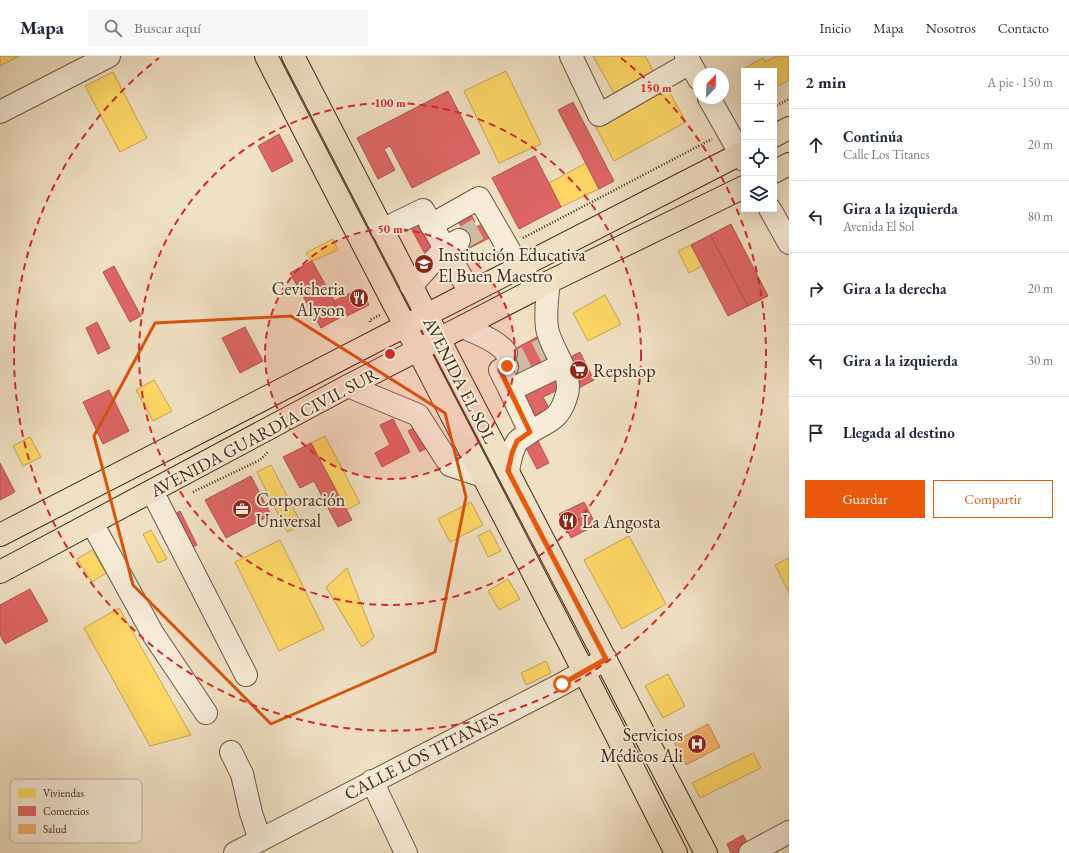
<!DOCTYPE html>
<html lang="es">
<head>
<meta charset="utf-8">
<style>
  :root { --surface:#fff; --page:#f6f6f7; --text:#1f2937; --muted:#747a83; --line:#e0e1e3; --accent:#ea580c }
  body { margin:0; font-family:"EB Garamond",serif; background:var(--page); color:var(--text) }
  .controls { position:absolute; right:12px; top:12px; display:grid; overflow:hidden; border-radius:0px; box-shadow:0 4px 16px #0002 }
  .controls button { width:36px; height:36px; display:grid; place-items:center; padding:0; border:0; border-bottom:1px solid var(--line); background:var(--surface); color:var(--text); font:20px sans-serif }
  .compass { position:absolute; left:693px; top:12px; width:36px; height:36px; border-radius:50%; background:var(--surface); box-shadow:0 4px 16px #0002; rotate:23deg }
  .stop { position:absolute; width:12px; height:12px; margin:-9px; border:3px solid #ea580c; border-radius:50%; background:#fff }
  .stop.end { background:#ea580c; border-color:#fff; box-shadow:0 1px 4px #0008 }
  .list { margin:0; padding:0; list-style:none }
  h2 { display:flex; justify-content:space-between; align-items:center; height:52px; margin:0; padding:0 16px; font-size:17px }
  h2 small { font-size:13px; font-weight:400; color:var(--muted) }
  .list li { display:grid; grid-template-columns:26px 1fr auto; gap:12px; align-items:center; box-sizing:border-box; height:72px; padding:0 16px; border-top:1px solid var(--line) }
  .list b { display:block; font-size:15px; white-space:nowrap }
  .list p { margin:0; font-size:13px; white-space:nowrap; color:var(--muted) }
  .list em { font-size:13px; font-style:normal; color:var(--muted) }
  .actions { display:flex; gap:8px; padding:12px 16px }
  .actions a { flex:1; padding:9px 0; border:1px solid var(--accent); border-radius:0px; text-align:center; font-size:14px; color:var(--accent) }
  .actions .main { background:var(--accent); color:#fff }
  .icon { flex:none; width:22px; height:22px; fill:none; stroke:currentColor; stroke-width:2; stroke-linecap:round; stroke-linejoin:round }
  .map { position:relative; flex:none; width:789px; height:797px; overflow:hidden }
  header { display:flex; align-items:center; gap:24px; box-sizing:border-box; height:56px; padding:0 20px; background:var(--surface); border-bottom:1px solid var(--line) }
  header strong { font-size:19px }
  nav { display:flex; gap:22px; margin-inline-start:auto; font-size:14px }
  .search { width:280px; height:36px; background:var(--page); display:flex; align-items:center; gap:10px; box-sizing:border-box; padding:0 14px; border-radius:0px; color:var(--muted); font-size:15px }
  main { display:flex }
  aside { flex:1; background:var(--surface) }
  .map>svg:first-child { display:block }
</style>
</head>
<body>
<header>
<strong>Mapa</strong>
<div class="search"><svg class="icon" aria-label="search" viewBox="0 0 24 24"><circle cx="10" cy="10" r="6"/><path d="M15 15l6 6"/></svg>Buscar aquí</div>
<nav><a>Inicio</a><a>Mapa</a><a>Nosotros</a><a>Contacto</a></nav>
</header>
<main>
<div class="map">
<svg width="789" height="797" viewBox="0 0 789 797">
  <rect width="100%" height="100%" fill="#f1e1c4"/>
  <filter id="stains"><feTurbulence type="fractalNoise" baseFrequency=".005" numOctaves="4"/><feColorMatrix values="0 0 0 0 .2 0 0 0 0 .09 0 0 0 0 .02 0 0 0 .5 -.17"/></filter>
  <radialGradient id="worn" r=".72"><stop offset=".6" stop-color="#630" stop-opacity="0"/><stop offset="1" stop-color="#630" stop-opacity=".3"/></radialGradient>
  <g fill="#ffd966" stroke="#c7a44f">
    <path d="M0,0H19L0,10Z"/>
    <path d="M593,0H645L654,16L614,37Z"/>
    <path d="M777,0H789V24L774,32V15H745L744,12L763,2L765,6Z"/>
    <path d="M506,15L541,88L499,107L464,35Z"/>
    <path d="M113,16L147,82L120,96L85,30Z"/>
    <path d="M664,26L686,66L614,105L592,64Z"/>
    <path d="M586,107L599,133L561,151L549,127Z"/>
    <path d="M333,183L338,194L312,205L306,197Z"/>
    <path d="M691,189L702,210L689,217L678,195Z"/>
    <path d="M605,239L621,268L588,285L573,257Z"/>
    <path d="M154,324L172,355L153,365L136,334Z"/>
    <path d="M325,380L360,447L346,454L311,387Z"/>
    <path d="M30,381L41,401L23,410L13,390Z"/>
    <path d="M271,409L302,469L287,476L257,416Z"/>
    <path d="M471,446L483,469L450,486L438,463Z"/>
    <path d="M151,474L167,503L158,507L143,478Z"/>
    <path d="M490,474L501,495L488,501L478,480Z"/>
    <path d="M629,480L666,548L622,573L584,504Z"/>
    <path d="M280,484L324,573L279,595L235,506Z"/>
    <path d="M92,494L106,517L92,526L77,503Z"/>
    <path d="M789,502V537L775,509Z"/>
    <path d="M347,512L374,581L362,591L326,531Z"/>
    <path d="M508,523L520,543L499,554L488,535Z"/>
    <path d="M119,552L191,679L150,690L84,572Z"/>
    <path d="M546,605L551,617L526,629L521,617Z"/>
    <path d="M668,618L685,650L663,662L645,630Z"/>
    <path d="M753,697L761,712L700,742L692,727Z"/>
  </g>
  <g fill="#e06666" stroke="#b1534f">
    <path d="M448,35L480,97L412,132L390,90L384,93L395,114L378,123L357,82Z"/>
    <path d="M573,46L614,125L599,133L558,54Z"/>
    <path d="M279,78L293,105L272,116L258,90Z"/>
    <path d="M535,100L561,151L519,173L492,122Z"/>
    <path d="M467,151L475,166L462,172L454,158Z"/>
    <path d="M421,158L437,189L424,196L407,165Z"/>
    <path d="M486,166L493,180L464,195L457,181Z"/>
    <path d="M731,168L768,240L748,250L710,179Z"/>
    <path d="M710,179L748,250L728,260L691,189Z"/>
    <path d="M312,205L343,260L321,272L290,217Z"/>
    <path d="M114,210L141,260L130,266L103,216Z"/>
    <path d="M361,232L369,249L343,262L334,245Z"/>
    <path d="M97,266L110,292L98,298L86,272Z"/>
    <path d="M245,271L263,305L240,317L222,282Z"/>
    <path d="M543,278L559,307L516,329L501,300Z"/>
    <path d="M580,296L594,324L577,333L563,305Z"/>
    <path d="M553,315L562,332L543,341L552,358L533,368L516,333Z"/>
    <path d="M109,334L129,375L103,388L83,346Z"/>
    <path d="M393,363L410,396L382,411L375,397L390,389L380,369Z"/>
    <path d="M419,369L430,390L420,396L408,375Z"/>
    <path d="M537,383L549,407L537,413L525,390Z"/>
    <path d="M311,387L352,464L338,471L314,425L300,432L283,401Z"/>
    <path d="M0,407L15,436L0,444Z"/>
    <path d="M251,420L271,459L226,482L205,444Z"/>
    <path d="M584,446L596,469L571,482L559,458Z"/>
    <path d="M180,455L197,489L190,492L173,459Z"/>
    <path d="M30,533L48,565L5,588L0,579V549Z"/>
    <path d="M743,779L751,793L743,797H731L727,788Z"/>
  </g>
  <path fill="#f6b26b" stroke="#c18953" d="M708,668L720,691L686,709L674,686Z"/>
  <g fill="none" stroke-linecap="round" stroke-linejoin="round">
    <g stroke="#cebca2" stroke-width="22" stroke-dasharray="22 11" stroke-linecap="butt">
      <path d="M459,184L487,168"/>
      <path d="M507,311L553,288"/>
    </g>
    <defs>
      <g id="minor">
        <path d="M571,0L599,59L690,7"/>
        <path d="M686,0L699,23"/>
        <path d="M709,42L744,104"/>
        <path d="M0,56L109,0"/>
        <path d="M770,153L789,187"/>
        <path d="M431,169L479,142L519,211"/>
        <path d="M382,174L423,154L470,236"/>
        <path d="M411,230L445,192L459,184"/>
        <path d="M463,271C476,277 499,285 506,297"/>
        <path d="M507,311L500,314L510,334"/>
        <path d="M348,330L418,359L450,409L483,420"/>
        <path d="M530,376L510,334L562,309"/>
        <path d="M508,415C510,405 511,395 517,386C519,383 523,381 526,379C547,364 559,367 567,338C573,317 550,292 547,272C545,257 547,241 549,226"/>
        <path d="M152,435L246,619"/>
        <path d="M92,467L153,578L206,657"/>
        <path d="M231,696L242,718L251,757L260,784"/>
        <path d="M372,725L406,797"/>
        <path d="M235,797L562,628L606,603"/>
        <path d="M750,797L789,776"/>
      </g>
      <g id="major">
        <path d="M266,0C402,266 542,530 676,797"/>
        <path d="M293,0L439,283L706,797"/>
        <path d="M774,80L789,72"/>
        <path d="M774,116L789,108"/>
        <path d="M0,479L405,270L744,96"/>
        <path d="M0,516L348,330L549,226L744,131"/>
      </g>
    </defs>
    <use href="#minor" stroke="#6f5644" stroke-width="24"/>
    <use href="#major" stroke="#44281a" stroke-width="24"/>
    <g stroke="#44281a" stroke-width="2.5" stroke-dasharray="1 2" stroke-linecap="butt">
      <path d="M774,51L789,43"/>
      <path d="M523,182L712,83"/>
      <path d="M476,208L491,200"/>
      <path d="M370,266V264L380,259"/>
      <path d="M193,436L260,404L269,395"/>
    </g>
    <use href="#minor" stroke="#f6ecd9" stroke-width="22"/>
    <use href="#major" stroke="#f1e1c4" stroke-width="22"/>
  </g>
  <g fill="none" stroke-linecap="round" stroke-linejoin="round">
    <path stroke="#ea580c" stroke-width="5" d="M507,310L500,314L530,376L517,385L512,397L508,415L606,603L562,628"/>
  </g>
  <path fill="none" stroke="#d8540d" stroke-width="3" stroke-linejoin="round" d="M291,260L445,357L466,441L435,596L271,668L133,529L94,380L155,267Z"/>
  <circle cx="390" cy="298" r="125" fill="#d62828" fill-opacity=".12"/>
  <g fill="none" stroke="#d62828" stroke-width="2" stroke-dasharray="7 5">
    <circle cx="390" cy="298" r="125"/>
    <circle cx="390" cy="298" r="251"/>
    <path d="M621 2A376 376 0 1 1 159 2"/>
  </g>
  <defs>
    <symbol id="school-disc" viewBox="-11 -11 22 22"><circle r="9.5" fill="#8f2418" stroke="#f6ecd9"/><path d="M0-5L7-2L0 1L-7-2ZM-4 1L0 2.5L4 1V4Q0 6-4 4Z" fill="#fff"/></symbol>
    <symbol id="restaurant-disc" viewBox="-11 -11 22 22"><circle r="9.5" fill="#8f2418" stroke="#f6ecd9"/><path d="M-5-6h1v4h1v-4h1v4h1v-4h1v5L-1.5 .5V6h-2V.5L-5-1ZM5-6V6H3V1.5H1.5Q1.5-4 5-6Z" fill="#fff"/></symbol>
    <symbol id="supermarket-disc" viewBox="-11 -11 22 22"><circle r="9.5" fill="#8f2418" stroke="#f6ecd9"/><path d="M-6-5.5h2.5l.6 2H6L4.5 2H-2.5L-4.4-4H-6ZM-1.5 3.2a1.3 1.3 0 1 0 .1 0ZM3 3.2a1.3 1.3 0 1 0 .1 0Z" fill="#fff"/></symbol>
    <symbol id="office-disc" viewBox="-11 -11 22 22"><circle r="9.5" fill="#8f2418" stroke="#f6ecd9"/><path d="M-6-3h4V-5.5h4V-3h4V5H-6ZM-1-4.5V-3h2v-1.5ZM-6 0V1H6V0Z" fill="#fff"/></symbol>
    <symbol id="hospital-disc" viewBox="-11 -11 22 22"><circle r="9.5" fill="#8f2418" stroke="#f6ecd9"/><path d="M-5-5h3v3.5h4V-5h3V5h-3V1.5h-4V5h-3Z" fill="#fff"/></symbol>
  </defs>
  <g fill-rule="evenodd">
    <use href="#school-disc" x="413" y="197" width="22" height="22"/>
    <use href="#restaurant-disc" x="348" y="231" width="22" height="22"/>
    <use href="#supermarket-disc" x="568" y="303" width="22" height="22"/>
    <use href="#office-disc" x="231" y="442" width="22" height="22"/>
    <use href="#restaurant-disc" x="557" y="454" width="22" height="22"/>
    <use href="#hospital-disc" x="686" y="677" width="22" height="22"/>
  </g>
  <g text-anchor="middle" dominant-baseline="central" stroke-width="4" stroke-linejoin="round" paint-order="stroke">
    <g font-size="18" fill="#44281a" stroke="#f6ecd9" text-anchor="start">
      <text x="438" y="198">Institución Educativa<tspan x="438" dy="21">El Buen Maestro</tspan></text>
      <text x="345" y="232" text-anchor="end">Cevicheria<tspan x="345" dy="21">Alyson</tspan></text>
      <text x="593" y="314">Repshop</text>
      <text x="256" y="443">Corporación<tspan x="256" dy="21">Universal</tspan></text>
      <text x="582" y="465">La Angosta</text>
      <text x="683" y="678" text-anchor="end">Servicios<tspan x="683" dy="21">Médicos Ali</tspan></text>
    </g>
    <g font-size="18" fill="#44281a" stroke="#f6ecd9">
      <text transform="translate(460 324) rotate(63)">AVENIDA EL SOL</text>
      <text transform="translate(264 376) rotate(-28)">AVENIDA GUARDIA CIVIL SUR</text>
      <text transform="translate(421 700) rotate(-27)">CALLE LOS TITANES</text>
    </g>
  </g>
  <rect x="10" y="723" width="132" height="64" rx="6" fill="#f6ecd9" stroke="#c1b1a0" stroke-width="1"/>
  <rect x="18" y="732" width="18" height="10" fill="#ffd966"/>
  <rect x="18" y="750" width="18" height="10" fill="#e06666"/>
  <rect x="18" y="768" width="18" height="10" fill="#f6b26b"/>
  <g font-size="11" fill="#44281a">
    <text x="43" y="741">Viviendas</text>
    <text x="43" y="759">Comercios</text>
    <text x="43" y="777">Salud</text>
  </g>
  <circle cx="390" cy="298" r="6" fill="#d62828" stroke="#f6ecd9" stroke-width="2"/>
  <g font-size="12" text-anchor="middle" font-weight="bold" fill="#d62828" stroke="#f6ecd9" stroke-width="4" stroke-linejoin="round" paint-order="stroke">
    <text x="656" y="36">150 m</text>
    <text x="390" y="51">100 m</text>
    <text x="390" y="177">50 m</text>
  </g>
  <rect width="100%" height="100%" filter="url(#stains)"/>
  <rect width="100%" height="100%" fill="url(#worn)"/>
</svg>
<div class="controls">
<button>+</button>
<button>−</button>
<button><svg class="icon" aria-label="locate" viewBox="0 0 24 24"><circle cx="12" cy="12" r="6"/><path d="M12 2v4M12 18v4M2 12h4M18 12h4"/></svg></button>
<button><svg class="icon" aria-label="layers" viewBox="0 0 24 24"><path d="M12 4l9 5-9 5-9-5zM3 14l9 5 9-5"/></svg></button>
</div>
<svg class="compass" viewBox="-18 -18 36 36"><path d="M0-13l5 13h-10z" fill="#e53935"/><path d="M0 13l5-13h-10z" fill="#747a83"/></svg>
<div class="stop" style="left:562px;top:628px"></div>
<div class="stop end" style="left:507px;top:310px"></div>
</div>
<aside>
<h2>2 min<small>A pie · 150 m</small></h2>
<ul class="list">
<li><svg class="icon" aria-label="ahead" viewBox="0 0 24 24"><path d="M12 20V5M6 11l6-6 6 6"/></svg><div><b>Continúa</b><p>Calle Los Titanes</p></div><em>20 m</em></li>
<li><svg class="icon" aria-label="left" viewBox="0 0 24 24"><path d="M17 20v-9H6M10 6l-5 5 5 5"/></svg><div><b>Gira a la izquierda</b><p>Avenida El Sol</p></div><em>80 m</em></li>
<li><svg class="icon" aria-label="right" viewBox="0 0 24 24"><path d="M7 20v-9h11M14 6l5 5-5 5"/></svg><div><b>Gira a la derecha</b></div><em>20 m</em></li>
<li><svg class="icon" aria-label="left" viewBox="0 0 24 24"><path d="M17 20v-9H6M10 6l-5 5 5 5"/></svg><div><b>Gira a la izquierda</b></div><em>30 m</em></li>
<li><svg class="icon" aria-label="arrive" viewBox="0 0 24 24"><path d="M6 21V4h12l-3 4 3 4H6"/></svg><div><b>Llegada al destino</b></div></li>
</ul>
<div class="actions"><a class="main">Guardar</a><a>Compartir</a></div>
</aside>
</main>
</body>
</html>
